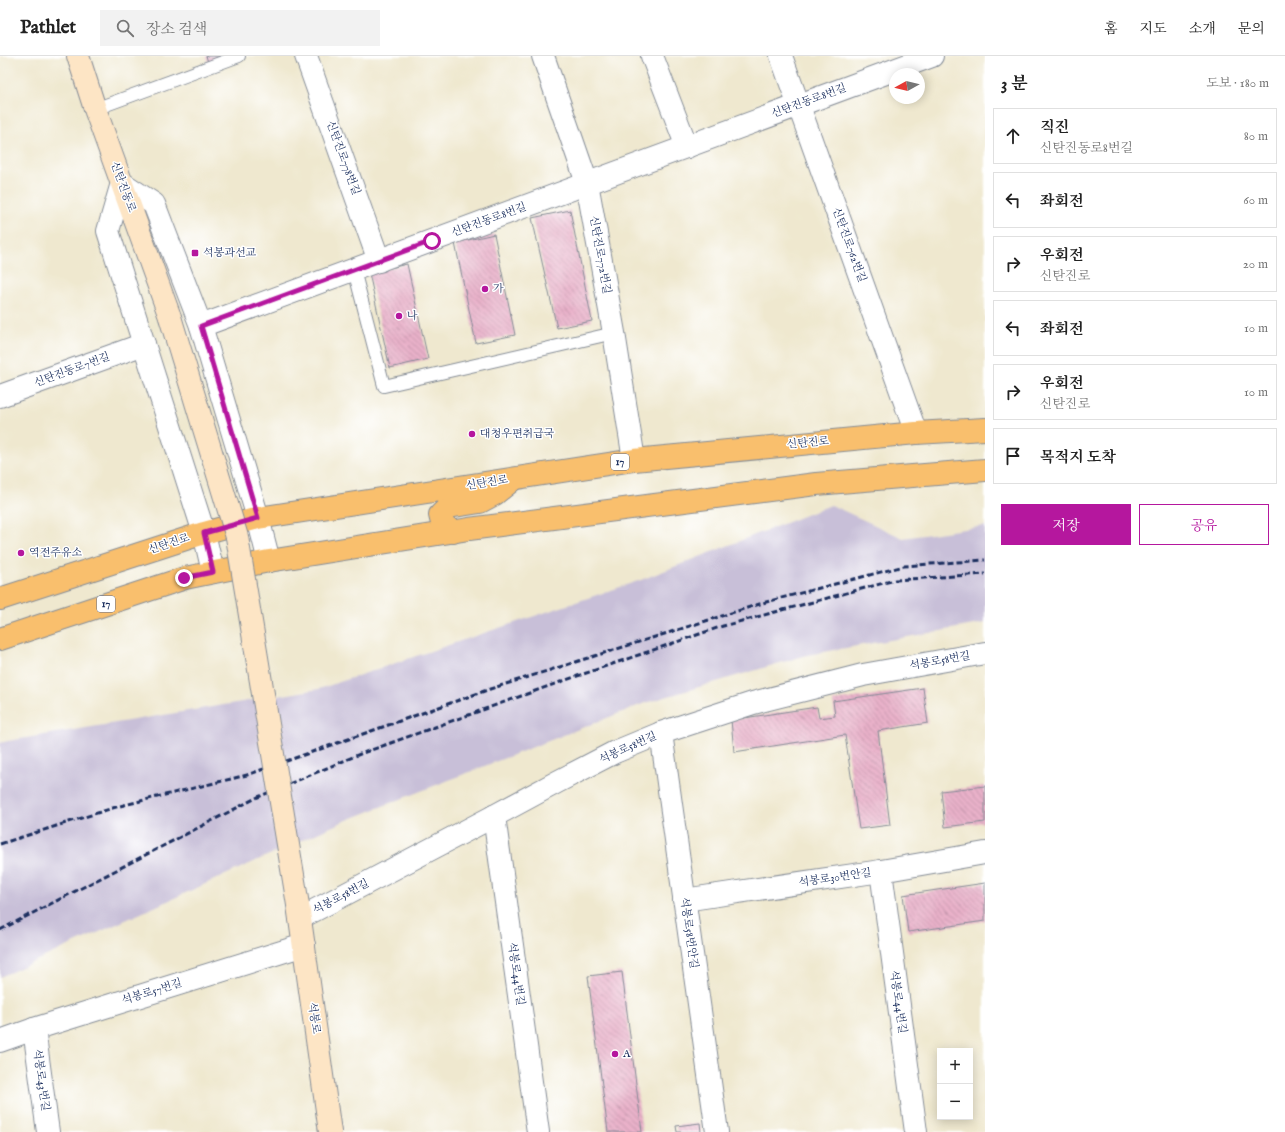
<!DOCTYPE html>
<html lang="ko">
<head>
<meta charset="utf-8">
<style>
  :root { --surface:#fff; --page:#f2f2f2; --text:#222; --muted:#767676; --line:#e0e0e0; --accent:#b5179e }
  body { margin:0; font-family:"IM FELL English","Noto Serif KR",serif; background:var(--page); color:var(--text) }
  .controls { position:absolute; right:12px; bottom:12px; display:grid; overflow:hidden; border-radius:0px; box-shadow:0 2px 10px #0003 }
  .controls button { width:36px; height:36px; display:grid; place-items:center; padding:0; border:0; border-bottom:1px solid var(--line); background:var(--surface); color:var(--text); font:20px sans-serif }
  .compass { position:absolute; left:889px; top:12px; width:36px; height:36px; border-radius:50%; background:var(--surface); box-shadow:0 2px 10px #0003; rotate:262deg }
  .stop { position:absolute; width:12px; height:12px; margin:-9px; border:3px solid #b5179e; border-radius:50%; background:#fff }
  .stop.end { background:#b5179e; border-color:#fff; box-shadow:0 1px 4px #0008 }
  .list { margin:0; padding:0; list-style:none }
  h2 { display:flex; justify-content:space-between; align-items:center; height:52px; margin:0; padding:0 16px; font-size:17px }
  h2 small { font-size:13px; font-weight:400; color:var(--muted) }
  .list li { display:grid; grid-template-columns:26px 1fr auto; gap:12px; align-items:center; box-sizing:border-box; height:56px; margin:0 8px 8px; padding:0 8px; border:1px solid var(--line); border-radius:0px }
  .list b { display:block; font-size:15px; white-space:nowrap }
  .list p { margin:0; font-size:13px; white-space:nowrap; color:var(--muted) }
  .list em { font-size:13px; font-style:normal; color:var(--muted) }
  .actions { display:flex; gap:8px; padding:12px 16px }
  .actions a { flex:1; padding:9px 0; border:1px solid var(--accent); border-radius:0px; text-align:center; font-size:14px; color:var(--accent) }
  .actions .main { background:var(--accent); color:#fff }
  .icon { flex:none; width:22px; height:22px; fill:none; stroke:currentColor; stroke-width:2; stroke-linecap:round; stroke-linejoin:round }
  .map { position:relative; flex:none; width:985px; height:1076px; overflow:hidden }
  header { display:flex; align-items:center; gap:24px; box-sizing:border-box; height:56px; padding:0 20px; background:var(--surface); border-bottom:1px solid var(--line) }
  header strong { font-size:19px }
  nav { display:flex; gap:22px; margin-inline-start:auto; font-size:14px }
  .search { width:280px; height:36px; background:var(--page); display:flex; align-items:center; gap:10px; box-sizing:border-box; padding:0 14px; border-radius:0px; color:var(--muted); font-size:15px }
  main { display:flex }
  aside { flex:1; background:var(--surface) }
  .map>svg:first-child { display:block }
</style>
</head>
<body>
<header>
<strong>Pathlet</strong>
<div class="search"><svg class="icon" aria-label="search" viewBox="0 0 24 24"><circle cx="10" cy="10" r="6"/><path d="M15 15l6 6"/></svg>장소 검색</div>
<nav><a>홈</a><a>지도</a><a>소개</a><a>문의</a></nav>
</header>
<main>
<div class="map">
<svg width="985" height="1076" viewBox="0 0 985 1076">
  <defs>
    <pattern id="building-back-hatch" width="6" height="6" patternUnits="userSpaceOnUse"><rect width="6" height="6" fill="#e9b1c9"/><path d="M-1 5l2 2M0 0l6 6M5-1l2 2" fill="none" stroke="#bc90a6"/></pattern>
  </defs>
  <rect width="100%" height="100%" fill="#fff"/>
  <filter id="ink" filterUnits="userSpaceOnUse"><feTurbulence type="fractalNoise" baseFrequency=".025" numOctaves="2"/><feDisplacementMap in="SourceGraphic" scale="8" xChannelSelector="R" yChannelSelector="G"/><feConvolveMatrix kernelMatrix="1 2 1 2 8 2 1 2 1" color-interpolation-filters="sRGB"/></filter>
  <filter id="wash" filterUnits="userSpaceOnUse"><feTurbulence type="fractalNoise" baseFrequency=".012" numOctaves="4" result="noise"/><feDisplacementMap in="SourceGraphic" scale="16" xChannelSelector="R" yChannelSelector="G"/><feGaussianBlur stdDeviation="0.9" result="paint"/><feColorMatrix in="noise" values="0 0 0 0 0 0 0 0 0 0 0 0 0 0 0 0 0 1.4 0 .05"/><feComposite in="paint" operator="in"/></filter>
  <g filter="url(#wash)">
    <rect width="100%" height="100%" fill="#efe8cf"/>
    <path fill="#c8bfd8" d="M831,449L903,482L985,470V567L807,599L645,647L342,766L0,921V687L8,685L319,633L641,524Z"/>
    <g id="blocks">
      <g fill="url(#building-back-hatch)">
        <path d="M206,0H223L208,6Z"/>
        <path d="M570,154L592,265L557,272L532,162Z"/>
        <path d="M494,178L515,279L476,287L455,187Z"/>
        <path d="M407,208L428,303L390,312L369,217Z"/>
        <path d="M923,632L928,667L878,675L890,769L859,773L845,679L734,696L731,664L817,651L819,662L835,660L833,645Z"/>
        <path d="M985,730V766L945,771L941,735Z"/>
        <path d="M985,827V865L908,876L903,839Z"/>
        <path d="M622,916L642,1076H608L588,920Z"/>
        <path d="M700,1067L701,1076H677L676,1070Z"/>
      </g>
    </g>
  </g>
  <g filter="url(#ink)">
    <use href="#blocks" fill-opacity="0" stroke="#858c96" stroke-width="1"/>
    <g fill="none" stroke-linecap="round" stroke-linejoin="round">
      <defs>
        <g id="service">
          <path d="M95,53L239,0"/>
          <path d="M354,214L384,330L614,277"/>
        </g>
        <g id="minor">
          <path d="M306,0L379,205"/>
          <path d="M543,0L587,127L614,277L634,404"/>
          <path d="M652,0L687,91"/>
          <path d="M781,0L916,377"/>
          <path d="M201,270L932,0"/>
          <path d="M0,340L144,288"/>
          <path d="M213,516L204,477L108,175L122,127L154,148L201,270L258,462L269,505"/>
          <path d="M661,677L717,1076"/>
          <path d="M494,760L538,1076"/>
          <path d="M881,815L916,1076"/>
          <path d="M684,844L881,815L985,797"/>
          <path d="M300,862L494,760L559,725L615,696L661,677L753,647L863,619L985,597"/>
          <path d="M34,973L48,1076"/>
          <path d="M0,985L34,973L304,889"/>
        </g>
        <g id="secondary">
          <path d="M78,0L95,53L170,261"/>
          <path d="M298,849L330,1076"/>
        </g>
        <g id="primary">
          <path d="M453,476L442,467L440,459L448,451L480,446L495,438L510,426"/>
          <path d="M0,543L204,477L258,462L634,404L916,377L985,373"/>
          <path d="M0,583L185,522L269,505L469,473L816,428L985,414"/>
        </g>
      </defs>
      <use href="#service" stroke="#858c96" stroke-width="14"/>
      <use href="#minor" stroke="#858c96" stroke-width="24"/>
      <use href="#secondary" stroke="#858c96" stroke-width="24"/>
      <use href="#primary" stroke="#858c96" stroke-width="24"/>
      <use href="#service" stroke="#fff" stroke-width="12"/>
      <use href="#minor" stroke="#fff" stroke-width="22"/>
      <use href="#secondary" stroke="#fde5c5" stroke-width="22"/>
      <use href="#primary" stroke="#f9bf6d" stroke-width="22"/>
      <g stroke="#1b2f5e" stroke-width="3" stroke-dasharray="6 3" stroke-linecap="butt">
        <path d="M0,788L116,751L247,719L490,633L766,546L904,510L985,504"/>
        <path d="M0,874L258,741L360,698L563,625L723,570L895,524L985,518"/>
      </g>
      <defs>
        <path id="secondary-bridge" d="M170,261L237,481L298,849"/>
      </defs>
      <use href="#secondary-bridge" stroke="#858c96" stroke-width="24" stroke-linecap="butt"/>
      <use href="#secondary-bridge" stroke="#fde5c5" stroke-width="22"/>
    </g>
  </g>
  <g fill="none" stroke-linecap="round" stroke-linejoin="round" filter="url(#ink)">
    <path stroke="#b5179e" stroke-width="5" d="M184,522L213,516L204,477L258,462L201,270L432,185"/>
  </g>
  <g fill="#b5179e" stroke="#fff" stroke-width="1.5">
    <rect x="191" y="193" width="8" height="8" rx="2"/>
    <circle cx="485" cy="233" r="4"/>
    <circle cx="399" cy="260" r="4"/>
    <circle cx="472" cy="378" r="4"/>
    <circle cx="21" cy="497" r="4"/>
    <circle cx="615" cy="998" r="4"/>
  </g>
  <g text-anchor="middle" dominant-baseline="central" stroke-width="3" stroke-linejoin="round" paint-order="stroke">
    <g fill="#fff" stroke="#5f6d8e" stroke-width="1">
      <rect x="611" y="398" width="18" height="16" rx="3"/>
      <rect x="97" y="540" width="18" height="16" rx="3"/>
    </g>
    <g font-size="10" font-weight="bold" fill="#1b2f5e">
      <text x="620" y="406">17</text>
      <text x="106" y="548">17</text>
    </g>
    <g font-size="11" fill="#1b2f5e" stroke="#fff">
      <text transform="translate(809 45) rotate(-20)">신탄진동로8번길</text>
      <text transform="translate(343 102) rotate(70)">신탄진로778번길</text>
      <text transform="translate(123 131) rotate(70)">신탄진동로</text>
      <text transform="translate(489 164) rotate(-20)">신탄진동로8번길</text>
      <text transform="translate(849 189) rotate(70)">신탄진로762번길</text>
      <text transform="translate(600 199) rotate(80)">신탄진로772번길</text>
      <text transform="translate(72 314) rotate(-20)">신탄진동로7번길</text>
      <text transform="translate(808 387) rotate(-5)">신탄진로</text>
      <text transform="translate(487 427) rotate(-9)">신탄진로</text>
      <text transform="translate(169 488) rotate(-18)">신탄진로</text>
      <text transform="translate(940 605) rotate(-10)">석봉로58번길</text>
      <text transform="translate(628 692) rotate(-24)">석봉로58번길</text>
      <text transform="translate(835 822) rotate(-8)">석봉로30번안길</text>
      <text transform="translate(341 841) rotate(-28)">석봉로58번길</text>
      <text transform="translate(689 877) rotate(82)">석봉로58번안길</text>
      <text transform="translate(516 918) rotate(82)">석봉로44번길</text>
      <text transform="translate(152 936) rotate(-17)">석봉로57번길</text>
      <text transform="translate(898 946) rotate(82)">석봉로44번길</text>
      <text transform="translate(314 962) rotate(82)">석봉로</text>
      <text transform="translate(41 1024) rotate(82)">석봉로43번길</text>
    </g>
    <g font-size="11" fill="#1b2f5e" stroke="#fff" text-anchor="start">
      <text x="203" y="197">석봉과선교</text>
      <text x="493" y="233">가</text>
      <text x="407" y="260">나</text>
      <text x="480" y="378">대청우편취급국</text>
      <text x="29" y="497">역전주유소</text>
      <text x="623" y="998">A</text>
    </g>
  </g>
</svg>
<div class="controls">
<button>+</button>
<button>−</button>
</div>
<svg class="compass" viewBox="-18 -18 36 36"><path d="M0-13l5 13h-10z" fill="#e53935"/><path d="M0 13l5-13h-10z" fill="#767676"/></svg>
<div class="stop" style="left:432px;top:185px"></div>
<div class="stop end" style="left:184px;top:522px"></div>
</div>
<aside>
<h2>3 분<small>도보 · 180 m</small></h2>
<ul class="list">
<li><svg class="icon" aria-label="ahead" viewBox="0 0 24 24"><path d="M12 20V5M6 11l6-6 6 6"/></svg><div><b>직진</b><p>신탄진동로8번길</p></div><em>80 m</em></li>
<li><svg class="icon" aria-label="left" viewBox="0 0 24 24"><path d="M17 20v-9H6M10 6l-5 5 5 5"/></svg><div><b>좌회전</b></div><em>60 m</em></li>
<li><svg class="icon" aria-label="right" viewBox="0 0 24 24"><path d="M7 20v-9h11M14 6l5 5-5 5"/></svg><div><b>우회전</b><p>신탄진로</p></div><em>20 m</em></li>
<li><svg class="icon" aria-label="left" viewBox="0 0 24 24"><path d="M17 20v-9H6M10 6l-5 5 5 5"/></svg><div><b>좌회전</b></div><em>10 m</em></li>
<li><svg class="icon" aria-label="right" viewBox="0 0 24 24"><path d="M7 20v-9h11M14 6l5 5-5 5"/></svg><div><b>우회전</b><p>신탄진로</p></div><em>10 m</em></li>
<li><svg class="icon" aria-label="arrive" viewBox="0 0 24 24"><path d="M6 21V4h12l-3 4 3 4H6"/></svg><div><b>목적지 도착</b></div></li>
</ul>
<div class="actions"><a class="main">저장</a><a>공유</a></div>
</aside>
</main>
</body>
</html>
